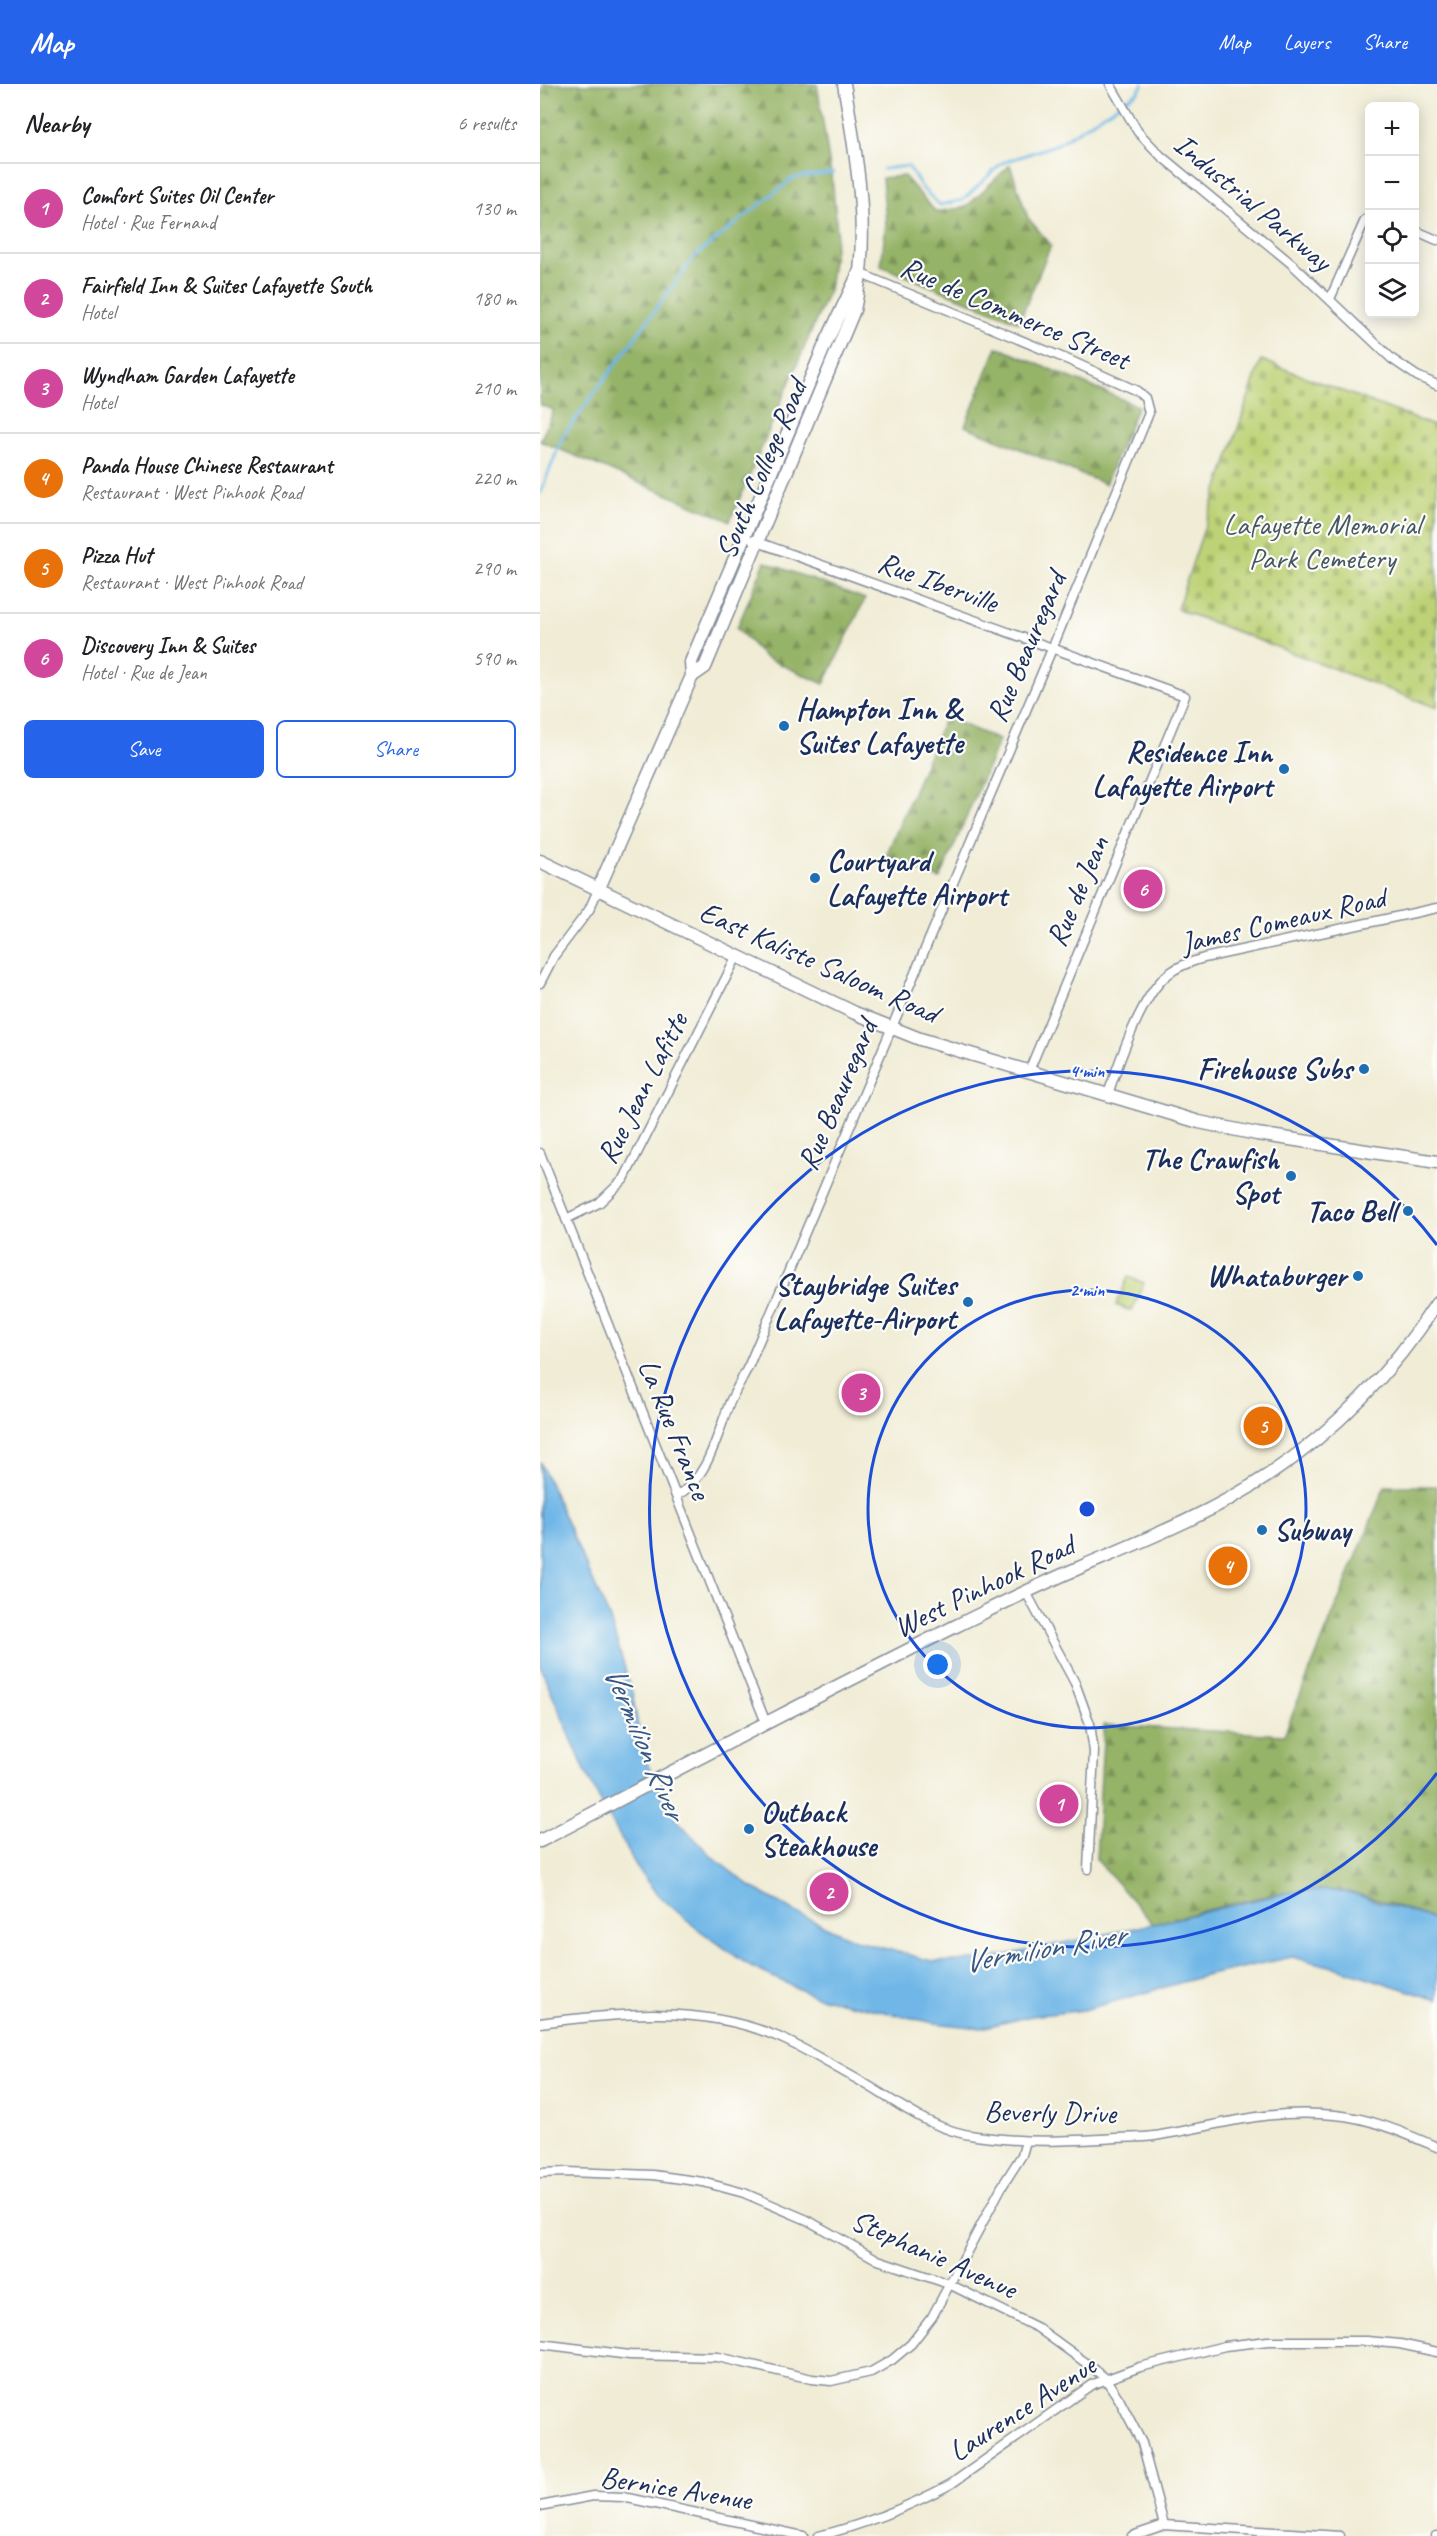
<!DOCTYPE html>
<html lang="en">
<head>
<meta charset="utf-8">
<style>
  :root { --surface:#fff; --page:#f6f6f6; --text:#202124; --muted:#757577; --line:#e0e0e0; --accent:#2563eb }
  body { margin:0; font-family:Caveat,sans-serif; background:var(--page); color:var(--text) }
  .controls { position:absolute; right:18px; top:18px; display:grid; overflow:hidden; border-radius:9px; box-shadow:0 3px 15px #0003 }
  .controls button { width:54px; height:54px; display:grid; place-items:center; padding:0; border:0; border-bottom:2px solid var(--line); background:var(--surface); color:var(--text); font:30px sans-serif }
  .you { position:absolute; left:398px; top:1581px; width:21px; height:21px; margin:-15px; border:4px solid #fff; border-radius:50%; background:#1a73e8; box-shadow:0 0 0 9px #1a73e833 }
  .badge { display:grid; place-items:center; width:39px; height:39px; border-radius:50%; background:var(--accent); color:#fff; font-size:20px; font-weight:700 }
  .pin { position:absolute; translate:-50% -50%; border:3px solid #fff; box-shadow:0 2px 6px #0006 }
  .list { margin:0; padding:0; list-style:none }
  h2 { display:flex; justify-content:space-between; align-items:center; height:78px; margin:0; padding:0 24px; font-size:26px }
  h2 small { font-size:20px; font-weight:400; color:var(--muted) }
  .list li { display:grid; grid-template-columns:39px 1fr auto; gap:18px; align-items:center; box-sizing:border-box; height:90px; padding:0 24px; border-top:2px solid var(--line) }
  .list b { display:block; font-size:22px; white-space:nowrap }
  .list p { margin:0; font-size:20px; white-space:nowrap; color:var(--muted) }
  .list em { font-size:20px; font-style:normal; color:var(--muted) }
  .actions { display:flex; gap:12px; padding:18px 24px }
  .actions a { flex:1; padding:14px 0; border:2px solid var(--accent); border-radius:9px; text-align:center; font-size:21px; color:var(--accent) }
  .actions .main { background:var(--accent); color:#fff }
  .icon { flex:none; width:33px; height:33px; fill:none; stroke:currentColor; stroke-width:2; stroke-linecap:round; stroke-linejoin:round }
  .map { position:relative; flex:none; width:897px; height:2452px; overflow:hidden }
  header { display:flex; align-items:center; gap:36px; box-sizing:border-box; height:84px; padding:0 30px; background:var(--accent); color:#fff }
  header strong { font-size:28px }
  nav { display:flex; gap:33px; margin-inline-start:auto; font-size:21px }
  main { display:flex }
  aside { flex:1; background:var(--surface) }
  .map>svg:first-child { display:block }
</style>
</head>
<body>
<header>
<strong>Map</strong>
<nav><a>Map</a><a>Layers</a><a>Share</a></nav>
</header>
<main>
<aside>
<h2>Nearby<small>6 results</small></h2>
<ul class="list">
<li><span class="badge" style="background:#d1479c">1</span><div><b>Comfort Suites Oil Center</b><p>Hotel · Rue Fernand</p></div><em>130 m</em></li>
<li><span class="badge" style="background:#d1479c">2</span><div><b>Fairfield Inn &amp; Suites Lafayette South</b><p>Hotel</p></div><em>180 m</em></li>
<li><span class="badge" style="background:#d1479c">3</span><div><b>Wyndham Garden Lafayette</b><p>Hotel</p></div><em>210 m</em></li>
<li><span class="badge" style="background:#e8710a">4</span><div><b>Panda House Chinese Restaurant</b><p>Restaurant · West Pinhook Road</p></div><em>220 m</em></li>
<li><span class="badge" style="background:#e8710a">5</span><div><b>Pizza Hut</b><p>Restaurant · West Pinhook Road</p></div><em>290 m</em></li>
<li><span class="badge" style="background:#d1479c">6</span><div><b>Discovery Inn &amp; Suites</b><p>Hotel · Rue de Jean</p></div><em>590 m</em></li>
</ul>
<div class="actions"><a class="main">Save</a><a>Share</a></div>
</aside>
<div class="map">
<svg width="897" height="2452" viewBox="0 0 897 2452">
  <defs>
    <pattern id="forest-firs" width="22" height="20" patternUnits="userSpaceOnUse" patternTransform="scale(1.5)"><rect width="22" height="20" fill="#96b467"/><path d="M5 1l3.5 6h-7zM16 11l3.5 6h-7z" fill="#7a9358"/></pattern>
    <pattern id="cemetery-stones" width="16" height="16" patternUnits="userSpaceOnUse" patternTransform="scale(1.5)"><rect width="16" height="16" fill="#bdd276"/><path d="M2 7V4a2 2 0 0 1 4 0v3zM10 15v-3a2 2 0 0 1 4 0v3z" fill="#a2b568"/></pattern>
  </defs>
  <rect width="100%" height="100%" fill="#fdfcf7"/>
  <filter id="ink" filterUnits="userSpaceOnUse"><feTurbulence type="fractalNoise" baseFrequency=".0167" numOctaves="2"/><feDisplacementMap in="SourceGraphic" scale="12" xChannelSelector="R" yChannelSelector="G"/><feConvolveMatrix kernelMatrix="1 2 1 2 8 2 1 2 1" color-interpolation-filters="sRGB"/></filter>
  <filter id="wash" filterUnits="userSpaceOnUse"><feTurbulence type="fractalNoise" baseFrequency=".008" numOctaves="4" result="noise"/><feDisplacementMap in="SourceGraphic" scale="24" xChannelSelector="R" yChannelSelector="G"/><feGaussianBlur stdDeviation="1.35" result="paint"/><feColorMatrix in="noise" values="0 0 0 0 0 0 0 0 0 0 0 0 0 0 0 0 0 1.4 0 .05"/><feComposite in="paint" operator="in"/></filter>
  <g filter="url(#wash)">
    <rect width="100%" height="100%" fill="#f0ecd5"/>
    <g fill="url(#forest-firs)" stroke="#587262" stroke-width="1.5">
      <path d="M4,0H277L293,103L297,148L289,206L190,437L0,357L14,326L0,321V14Z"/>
      <path d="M470,81L488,134L511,161L479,238L341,182L346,139L342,94L364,92L396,128L426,123Z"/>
      <path d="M457,263L598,322L565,400L425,342Z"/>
      <path d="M225,478L325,515L284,600L224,573L197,544Z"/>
      <path d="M405,633L459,656L400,795L346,772Z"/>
      <path d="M845,1402H897V1836C862,1825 823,1806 785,1806C733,1805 665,1828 613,1840L556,1775L564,1641L744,1651Z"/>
    </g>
    <path fill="url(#cemetery-stones)" stroke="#6c806a" stroke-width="1.5" d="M721,276L897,343V624L637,525Z"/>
    <path fill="#bdd276" stroke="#6c806a" stroke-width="1.5" d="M588,1193L604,1199L592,1227L576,1221Z"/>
    <path fill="#70b7e7" stroke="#4673a2" stroke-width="1.5" d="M0,1378L70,1535L92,1608L103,1671L125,1717L138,1737L172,1773L210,1802L259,1830L317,1857L396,1878L447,1875L613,1840L745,1809L786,1806L811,1809L897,1836V1916L798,1884L752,1873L664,1892L544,1926L492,1932L441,1944L394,1939L274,1912L211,1883L155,1843L116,1809L98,1785L49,1696L4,1591L0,1580Z"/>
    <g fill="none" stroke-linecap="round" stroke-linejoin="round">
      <g stroke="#70b7e7" stroke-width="3">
        <path d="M343,85L368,82L383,105L400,121L423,116L462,79L518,60L598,8L603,0"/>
        <path d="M0,410L23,352L155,172L253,94L293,89"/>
      </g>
    </g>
  </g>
  <g filter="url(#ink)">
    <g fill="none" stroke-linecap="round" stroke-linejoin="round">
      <defs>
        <g id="street">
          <path d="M570,0L598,48L621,72L753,181L852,275L877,292L897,301"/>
          <path d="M874,146L897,156"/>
          <path d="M790,215L825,136L830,133"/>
          <path d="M212,456L645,612L489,987"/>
          <path d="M0,899L14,872L49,826L58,806"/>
          <path d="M568,1010C579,978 601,913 626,892C637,882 651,878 664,874L897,824"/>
          <path d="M0,1069L226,1639"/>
          <path d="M26,1135L59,1119L84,1095L197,872"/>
          <path d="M136,1412C168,1396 177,1350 190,1318C196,1305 203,1293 209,1281L512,565L609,329L605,314L597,307L531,277L319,189"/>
          <path d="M486,1508L535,1599L550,1640L554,1668L548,1785"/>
          <path d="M0,1939C78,1929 162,1921 236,1952C263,1963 289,1980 315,1994C355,2016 389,2046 436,2052C483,2059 529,2057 576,2054C589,2053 601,2054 614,2052C678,2042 727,2024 795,2031C831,2034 864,2049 897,2063"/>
          <path d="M0,2089L26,2088L113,2091L163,2098L204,2109L267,2136L338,2176L409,2200L498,2244L553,2284L565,2294L579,2315L602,2359L624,2441"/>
          <path d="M0,2260L90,2271L178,2273L272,2295L291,2297L331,2288L352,2276L371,2260L392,2233L461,2104L482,2071L486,2057"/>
          <path d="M0,2422L53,2412L83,2413L263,2452"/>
          <path d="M278,2452C324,2441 370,2422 411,2400L551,2301L600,2283L685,2262L728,2257H827L860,2260L897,2268"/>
          <path d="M592,2452L624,2441L800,2452"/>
          <path d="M896,2452H897"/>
        </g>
        <g id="secondary">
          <path d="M152,592L165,583L314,226C331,150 317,75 304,0"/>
          <path d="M0,777L315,929L380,955L659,1038L717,1050L897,1078"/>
          <path d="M58,806L152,592L151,578L284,263L319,189"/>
          <path d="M0,1757C138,1685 276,1612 416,1542C457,1522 498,1501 541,1483C604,1456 670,1430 727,1392C795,1347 853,1287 897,1219"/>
        </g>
      </defs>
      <use href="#street" stroke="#868e9a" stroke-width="11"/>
      <use href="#secondary" stroke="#868e9a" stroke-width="15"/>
      <use href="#street" stroke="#fff" stroke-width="8"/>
      <use href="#secondary" stroke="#fff" stroke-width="12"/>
    </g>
  </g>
  <g fill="none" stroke="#1d4ed8" stroke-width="3">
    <circle cx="547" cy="1425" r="219"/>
    <path d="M897 1689A438 438 0 1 1 897 1161"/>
  </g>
  <g fill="#1f6fb2" stroke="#fdfcf7" stroke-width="2">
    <circle cx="244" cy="642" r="6"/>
    <circle cx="744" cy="685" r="6"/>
    <circle cx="275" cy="794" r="6"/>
    <circle cx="824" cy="985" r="6"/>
    <circle cx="751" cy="1092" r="6"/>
    <circle cx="868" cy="1127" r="6"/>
    <circle cx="818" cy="1192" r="6"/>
    <circle cx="428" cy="1218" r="6"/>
    <circle cx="722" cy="1446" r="6"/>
    <circle cx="209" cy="1745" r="6"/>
  </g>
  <g text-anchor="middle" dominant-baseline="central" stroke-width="4.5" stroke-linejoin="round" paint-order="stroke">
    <g font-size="30" fill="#1b2f5e" stroke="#fdfcf7">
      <text transform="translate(713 118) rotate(40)">Industrial Parkway</text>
      <text transform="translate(475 229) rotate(23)">Rue de Commerce Street</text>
      <text transform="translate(221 385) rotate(-67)">South College Road</text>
      <text transform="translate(398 498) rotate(20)">Rue Iberville</text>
      <text transform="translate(486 563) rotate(-67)">Rue Beauregard</text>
      <text transform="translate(537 807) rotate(-67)">Rue de Jean</text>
      <text transform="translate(743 836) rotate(-13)">James Comeaux Road</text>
      <text transform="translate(279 878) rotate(24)">East Kaliste Saloom Road</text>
      <text transform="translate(102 1004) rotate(-63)">Rue Jean Lafitte</text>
      <text transform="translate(297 1011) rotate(-67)">Rue Beauregard</text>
      <text transform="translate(135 1345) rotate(68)">La Rue France</text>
      <text transform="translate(444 1502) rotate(-26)">West Pinhook Road</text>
      <text transform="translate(510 2028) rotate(1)">Beverly Drive</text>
      <text transform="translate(394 2170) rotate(24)">Stephanie Avenue</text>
      <text transform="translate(482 2324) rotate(-33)">Laurence Avenue</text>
      <text transform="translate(136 2404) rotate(9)">Bernice Avenue</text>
    </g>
    <g font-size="30" fill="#445864" stroke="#fdfcf7">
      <text x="782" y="440">Lafayette Memorial<tspan x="782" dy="34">Park Cemetery</tspan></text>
    </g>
    <g font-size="30" font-weight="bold" fill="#1b2f5e" stroke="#fdfcf7" text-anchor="end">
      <text x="256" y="625" text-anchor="start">Hampton Inn &amp;<tspan x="256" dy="34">Suites Lafayette</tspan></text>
      <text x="732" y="668">Residence Inn<tspan x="732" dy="34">Lafayette Airport</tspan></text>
      <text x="287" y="777" text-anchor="start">Courtyard<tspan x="287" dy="34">Lafayette Airport</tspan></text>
      <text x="812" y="985">Firehouse Subs</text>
      <text x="739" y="1075">The Crawfish<tspan x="739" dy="34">Spot</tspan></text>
      <text x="856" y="1127">Taco Bell</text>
      <text x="806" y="1192">Whataburger</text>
      <text x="416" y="1201">Staybridge Suites<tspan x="416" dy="34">Lafayette-Airport</tspan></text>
      <text x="734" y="1446" text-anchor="start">Subway</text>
      <text x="221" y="1728" text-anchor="start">Outback<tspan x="221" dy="34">Steakhouse</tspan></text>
    </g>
    <g font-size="32" font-style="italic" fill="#355887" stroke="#fdfcf7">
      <text transform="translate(105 1658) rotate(67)">Vermilion River</text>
      <text transform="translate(504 1864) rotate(-10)">Vermilion River</text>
    </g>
  </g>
  <circle cx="547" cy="1425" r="9" fill="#1d4ed8" stroke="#fdfcf7" stroke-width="3"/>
  <g font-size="18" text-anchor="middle" font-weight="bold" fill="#1d4ed8" stroke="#fdfcf7" stroke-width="4.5" stroke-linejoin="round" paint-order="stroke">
    <text x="547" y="993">4 min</text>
    <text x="547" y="1212">2 min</text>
  </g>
</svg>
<div class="controls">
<button>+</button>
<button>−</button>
<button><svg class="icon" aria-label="locate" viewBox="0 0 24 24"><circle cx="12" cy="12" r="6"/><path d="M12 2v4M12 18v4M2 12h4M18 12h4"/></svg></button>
<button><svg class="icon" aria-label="layers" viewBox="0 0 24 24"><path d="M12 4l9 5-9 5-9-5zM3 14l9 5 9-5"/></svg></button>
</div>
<div class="you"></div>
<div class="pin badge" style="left:519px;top:1720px;background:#d1479c">1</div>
<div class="pin badge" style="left:289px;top:1808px;background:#d1479c">2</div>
<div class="pin badge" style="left:321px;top:1309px;background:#d1479c">3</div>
<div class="pin badge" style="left:688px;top:1482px;background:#e8710a">4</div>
<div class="pin badge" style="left:723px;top:1342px;background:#e8710a">5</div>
<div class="pin badge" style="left:603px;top:805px;background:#d1479c">6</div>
</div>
</main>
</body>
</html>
